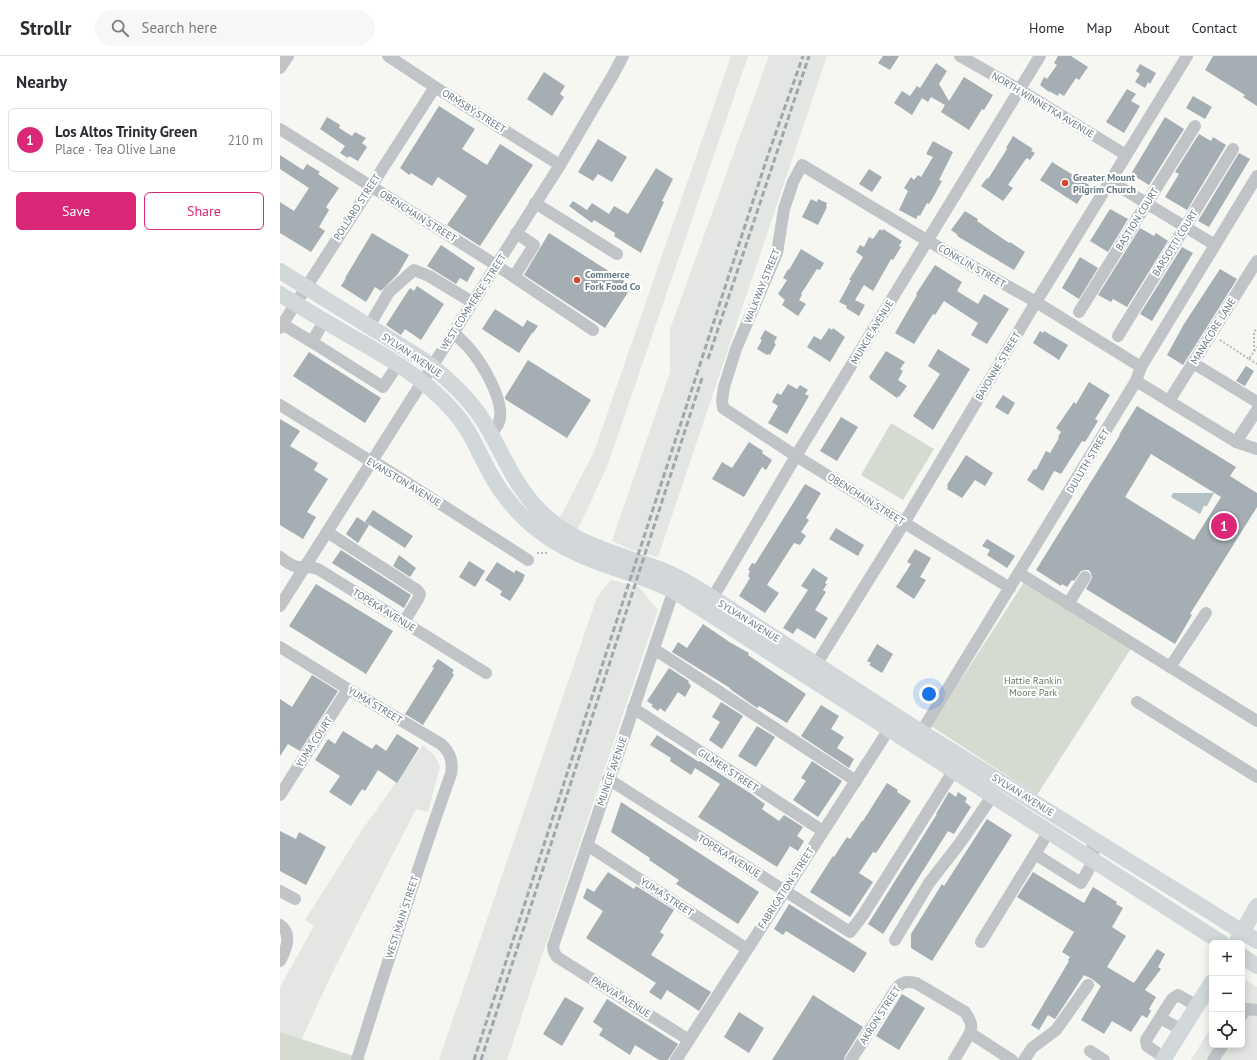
<!DOCTYPE html>
<html lang="en">
<head>
<meta charset="utf-8">
<style>
  :root { --surface:#fff; --page:#f7f7f7; --text:#2b2b33; --muted:#7c7c81; --line:#e1e1e2; --accent:#db2777 }
  body { margin:0; font-family:"PT Sans",sans-serif; background:var(--page); color:var(--text) }
  .controls { position:absolute; right:12px; bottom:12px; display:grid; overflow:hidden; border-radius:6px; box-shadow:0 2px 10px #0003 }
  .controls button { width:36px; height:36px; display:grid; place-items:center; padding:0; border:0; border-bottom:1px solid var(--line); background:var(--surface); color:var(--text); font:20px sans-serif }
  .you { position:absolute; left:649px; top:638px; width:14px; height:14px; margin:-10px; border:3px solid #fff; border-radius:50%; background:#1a73e8; box-shadow:0 0 0 6px #1a73e833 }
  .badge { display:grid; place-items:center; width:26px; height:26px; border-radius:50%; background:var(--accent); color:#fff; font-size:13px; font-weight:700 }
  .pin { position:absolute; translate:-50% -50%; border:2px solid #fff; box-shadow:0 1px 4px #0006 }
  .list { margin:0; padding:0; list-style:none }
  h2 { display:flex; justify-content:space-between; align-items:center; height:52px; margin:0; padding:0 16px; font-size:17px }
  h2 small { font-size:13px; font-weight:400; color:var(--muted) }
  .list li { display:grid; grid-template-columns:26px 1fr auto; gap:12px; align-items:center; box-sizing:border-box; height:64px; margin:0 8px 8px; padding:0 8px; border:1px solid var(--line); border-radius:6px }
  .list b { display:block; font-size:15px; white-space:nowrap }
  .list p { margin:0; font-size:13px; white-space:nowrap; color:var(--muted) }
  .list em { font-size:13px; font-style:normal; color:var(--muted) }
  .actions { display:flex; gap:8px; padding:12px 16px }
  .actions a { flex:1; padding:9px 0; border:1px solid var(--accent); border-radius:6px; text-align:center; font-size:14px; color:var(--accent) }
  .actions .main { background:var(--accent); color:#fff }
  .icon { flex:none; width:22px; height:22px; fill:none; stroke:currentColor; stroke-width:2; stroke-linecap:round; stroke-linejoin:round }
  .map { position:relative; flex:none; width:977px; height:1004px; overflow:hidden }
  header { display:flex; align-items:center; gap:24px; box-sizing:border-box; height:56px; padding:0 20px; background:var(--surface); border-bottom:1px solid var(--line) }
  header strong { font-size:19px }
  nav { display:flex; gap:22px; margin-inline-start:auto; font-size:14px }
  .search { width:280px; height:36px; background:var(--page); display:flex; align-items:center; gap:10px; box-sizing:border-box; padding:0 14px; border-radius:22px; color:var(--muted); font-size:15px }
  main { display:flex }
  aside { flex:1; background:var(--surface) }
  .map>svg:first-child { display:block }
</style>
</head>
<body>
<header>
<strong>Strollr</strong>
<div class="search"><svg class="icon" aria-label="search" viewBox="0 0 24 24"><circle cx="10" cy="10" r="6"/><path d="M15 15l6 6"/></svg>Search here</div>
<nav><a>Home</a><a>Map</a><a>About</a><a>Contact</a></nav>
</header>
<main>
<aside>
<h2>Nearby<small></small></h2>
<ul class="list">
<li><span class="badge">1</span><div><b>Los Altos Trinity Green</b><p>Place · Tea Olive Lane</p></div><em>210 m</em></li>
</ul>
<div class="actions"><a class="main">Save</a><a>Share</a></div>
</aside>
<div class="map">
<svg width="977" height="1004" viewBox="0 0 977 1004">
  <rect width="100%" height="100%" fill="#f6f6f3"/>
  <g fill="#e4e6e4">
    <path d="M451,0H468L328,408L301,467L294,478L278,465L314,396Z"/>
    <path d="M489,0H547L378,501L353,494L332,485L390,316V273Z"/>
    <path d="M331,524L359,531L378,554L227,1004H159L317,541Z"/>
    <path d="M143,689L155,700L160,711L148,756L136,753L53,915L12,1004H0V931L34,870L25,864L82,774Z"/>
    <path d="M962,922L977,931V1004H911L932,970V989H962Z"/>
  </g>
  <g fill="#d6dbd2">
    <path d="M611,367L654,393L623,444L581,419Z"/>
    <path d="M748,520L854,588L757,739L651,670Z"/>
    <path d="M0,976L86,1004H0Z"/>
  </g>
  <path fill="#b5c2c5" d="M893,437H934L927,450H924L920,458L891,441Z"/>
  <g fill="#a5aeb2" fill-rule="evenodd">
    <path d="M603,0H619L610,14L598,7Z"/>
    <path d="M778,0H791L808,11L799,24L796,22L784,40L779,37L778,40L769,35V36L760,29L764,21L767,23L777,9L774,7Z"/>
    <path d="M933,0H977V50L963,41L965,39L925,14Z"/>
    <path d="M656,7L667,15L659,28L669,45L684,21L713,39L704,54L702,53L689,74L661,56L665,49L651,41L648,46L642,42L632,59L614,47L622,35L630,40L637,30L640,32Z"/>
    <path d="M860,8L876,17L870,28L868,26L865,32L855,26L860,18L856,15Z"/>
    <path d="M264,16L285,30L280,38L284,41L272,60L247,43Z"/>
    <path d="M847,33L856,38L851,45L860,50L844,77L826,66Z"/>
    <path d="M913,40L932,51L925,63L906,52Z"/>
    <path d="M159,50L195,73L182,93L207,109L220,88L253,109L200,190L167,169L187,140L158,121L152,130L131,117L129,119L120,112Z"/>
    <path d="M47,61L60,69L59,72L72,80L75,76L86,82L82,87L87,91L78,105L69,100L68,102L60,97L65,90L40,73Z"/>
    <path d="M885,61L904,73L869,129L851,118Z"/>
    <path d="M919,78L931,85L933,81L946,89L907,154L885,141L899,118L895,116Z"/>
    <path d="M733,80L753,93L751,95L755,97L750,104L747,102L745,104L728,129L733,132L723,145L701,130L707,122L708,123L727,93L726,92Z"/>
    <path d="M318,83L347,101L332,126L318,118L313,125L298,116Z"/>
    <path d="M653,85L673,96L659,124L662,125L655,138L649,148L647,147L640,160L638,159L636,163L619,154L628,135L624,132L631,121L634,124L638,119L641,121L653,101L646,98Z"/>
    <path d="M959,97L970,103L929,171L918,165Z"/>
    <path d="M0,99L23,114L27,108L40,116L38,118L59,132L46,151L49,154L39,171L45,175L31,196L0,177V146L14,155L29,132L0,113Z"/>
    <path d="M772,106L809,129L797,148L760,124Z"/>
    <path d="M376,112L393,123L382,145L384,146L361,197L334,180L335,177L314,164L312,167L289,150L293,145L307,154L312,147L329,158L334,150L348,158Z"/>
    <path d="M589,113L602,121L592,136L579,128Z"/>
    <path d="M531,143L537,146L538,143L547,147L546,150L547,151L538,169L522,161Z"/>
    <path d="M830,153L848,163L828,196L810,185Z"/>
    <path d="M685,155L698,163L697,165L729,187L730,186L745,196L734,214L677,180L678,179L671,174Z"/>
    <path d="M860,172L874,180L876,177L888,185L847,251L833,243L831,246L818,239Z"/>
    <path d="M600,173L602,175L603,173L622,185L619,190L621,191L613,204L611,203L593,235L584,229L575,244L585,249L579,260L566,252L567,250L559,246L571,224H569L583,201L576,196L580,189L584,191L589,181L593,183Z"/>
    <path d="M92,177L129,199L118,218L101,235L95,231L86,246L61,230L66,222H65Z"/>
    <path d="M269,177L352,230L325,272L244,219Z"/>
    <path d="M161,189L195,212L187,226L180,222L176,228L147,210Z"/>
    <path d="M902,191L913,197L872,265L860,258Z"/>
    <path d="M521,193L544,207L540,214L537,213L521,238L522,239L519,244L526,248L518,260L502,249L505,244L498,238L507,224L503,222L508,213L509,214Z"/>
    <path d="M800,201L818,212L799,243L782,232Z"/>
    <path d="M655,209L682,226L677,235L698,248L704,238L729,253L707,288L691,279L698,267L664,245L655,259L653,258L634,288L615,277L637,239L636,238Z"/>
    <path d="M940,213L957,223L903,309L887,299L904,268Z"/>
    <path d="M137,230L164,248L141,284L125,273L121,279L106,269L130,232L134,235Z"/>
    <path d="M215,253L243,271L247,264L258,270L253,277H252L239,297L202,273Z"/>
    <path d="M549,272L552,274L553,272L565,281L550,306L527,291L534,280L541,284Z"/>
    <path d="M485,274L497,281L494,287L496,288L490,299L488,298L487,299L477,293L482,284L480,283Z"/>
    <path d="M760,275L763,277L764,275L788,289L779,304L753,287Z"/>
    <path d="M658,293L690,313L653,374L633,360L660,318L648,310Z"/>
    <path d="M606,295L625,306L620,313L623,315L618,324L627,330L619,341L618,340L617,342L590,323V322L589,321Z"/>
    <path d="M29,296L101,342L85,367L13,320Z"/>
    <path d="M248,304L311,344L287,382L225,343V341Z"/>
    <path d="M966,310L974,315L965,330L956,325Z"/>
    <path d="M809,326L830,339L817,360L815,363L818,365L805,386L802,385L781,418L774,415L763,435L747,424L754,413L756,414L766,395L770,397L779,382L778,381L781,376L776,372L794,346L796,348Z"/>
    <path d="M508,328L517,333L520,329L528,334L525,338L529,340L507,378L488,367L498,350L492,346L497,337L501,339Z"/>
    <path d="M723,339L735,347L728,359L715,351Z"/>
    <path d="M857,350L956,411L950,420L977,437V451L910,558L912,559L895,588L806,533L812,522L811,517L809,514H805L801,515L794,525L792,524L787,531L782,528L781,530L756,514L840,379H839ZM871,398L941,441L914,484L845,441Z"/>
    <path d="M561,361L578,371L557,405L540,395Z"/>
    <path d="M0,363L20,375L10,390L38,407L34,414L48,423L27,456L36,461L23,483L0,469Z"/>
    <path d="M469,386L483,395L482,397L492,404L486,414L482,411L464,441L432,423L442,406L452,412Z"/>
    <path d="M686,399L713,417L705,430L695,424L682,442L667,433L668,430L667,429Z"/>
    <path d="M525,428L541,437L526,462L529,464L521,476L526,480L520,489L514,487L487,529L499,537L485,557L459,540L470,522L468,520L470,515L468,514L472,507L475,508Z"/>
    <path d="M93,454L133,480L125,492L85,466Z"/>
    <path d="M77,461L89,469L78,487L66,478Z"/>
    <path d="M556,472L584,489L578,500L549,483Z"/>
    <path d="M707,483L735,500L727,512L707,499L710,494L702,490Z"/>
    <path d="M635,493L651,502L640,521L646,524L634,543L616,531L631,508L627,506Z"/>
    <path d="M61,494L131,539L124,552L52,507Z"/>
    <path d="M119,499L136,512L130,521L113,510Z"/>
    <path d="M189,505L205,515L195,531L179,521Z"/>
    <path d="M217,506L234,517L236,514L245,519L243,523H244L230,545L220,539L222,535L205,524Z"/>
    <path d="M533,512L548,522L545,527L547,528L543,534L546,536L535,554L548,562L535,583L517,572L513,578L503,572L528,534L521,530Z"/>
    <path d="M36,528L113,575L86,618L9,570Z"/>
    <path d="M423,568L451,587L469,597L468,599L526,638L507,667L479,650L477,652L450,633V632L392,596L398,586L407,592Z"/>
    <path d="M597,588L613,598L602,617L589,609L591,607L587,605Z"/>
    <path d="M158,603L174,614L172,617L174,619L143,669L125,658L154,612L152,611Z"/>
    <path d="M389,612L409,625L408,626L411,630L405,641L398,636L385,656L380,652L378,655L371,650L373,649L367,645Z"/>
    <path d="M32,619L58,635L20,695L8,688L0,700V643L12,651Z"/>
    <path d="M441,646L463,660L442,693L429,684L440,666L432,661Z"/>
    <path d="M541,649L559,660L551,673L564,681L557,692L574,703L569,712L521,680Z"/>
    <path d="M477,670L495,681L476,711L458,700Z"/>
    <path d="M63,675L92,693L96,688L106,695L117,678L139,692L117,727L98,714L85,735L82,733L71,750L49,736L60,720L35,704L48,683L55,688Z"/>
    <path d="M377,679L419,706L418,707L420,705L470,737L485,748L482,753L499,765L504,759L523,771L517,780L524,785L518,795L510,790L497,811L418,761L440,728L415,712L411,719L390,705L391,702L370,689Z"/>
    <path d="M532,705L562,725L538,761L513,744L526,725L521,722Z"/>
    <path d="M607,727L618,734L617,736L631,745L596,797L593,796L579,817L593,826L570,861L530,836L553,800L554,801L567,781L570,783L582,765H583Z"/>
    <path d="M669,736L676,741L678,736L687,742L685,746L691,751L674,778L668,775L603,878L588,868L657,758H656Z"/>
    <path d="M341,746L479,836L458,868L396,828L399,824L369,804L370,802L331,776Z"/>
    <path d="M707,763L732,779L652,905L631,892V878L662,828L664,830Z"/>
    <path d="M0,775L16,783L19,776L46,791L26,829L0,815Z"/>
    <path d="M328,816L354,833L356,830L394,854L380,876L384,879L371,899L431,936L419,955L387,934L381,944L369,936L376,927L306,882L323,855L303,842L307,832L314,836Z"/>
    <path d="M753,816L804,847L813,831L837,846L836,848L843,852L832,871L846,880L827,911L854,927L877,893L885,898L878,911L881,913L865,934L876,941L869,953L871,955L867,962L862,959L851,976L832,965L824,978L801,964L821,930L812,923L804,919L775,963L768,959L759,974L751,969L789,905L788,904L790,901L782,896L794,876L737,841Z"/>
    <path d="M509,848L587,897L574,917L506,875L503,879L494,873Z"/>
    <path d="M622,938L645,952L619,994L596,980Z"/>
    <path d="M533,939L583,971L565,1000L564,1004H492Z"/>
    <path d="M285,941L304,952L282,990L263,978Z"/>
    <path d="M327,943L398,988L388,1004H379L355,989L350,999L319,979L323,973L313,966Z"/>
    <path d="M459,956L484,972L469,997L444,981Z"/>
  </g>
  <g fill="none" stroke-linecap="round" stroke-linejoin="round">
    <g stroke="#b8bbbd" stroke-width="2" stroke-dasharray="2 2" stroke-linecap="butt">
      <path d="M940,284L969,303L977,291"/>
      <path d="M974,295V276L977,272"/>
      <path d="M969,303L977,308"/>
      <path d="M257,497H268"/>
    </g>
    <g stroke="#c0c4c7" stroke-width="12">
      <path d="M108,0L155,31L280,109"/>
      <path d="M680,0L740,34L846,99"/>
      <path d="M0,12L8,0"/>
      <path d="M0,73L216,209L313,274"/>
      <path d="M830,125L935,189"/>
      <path d="M255,147L337,198"/>
      <path d="M234,221L254,189L236,177"/>
      <path d="M799,256L915,70"/>
      <path d="M44,265L32,286L103,331L118,308"/>
      <path d="M2,268L32,286"/>
      <path d="M89,270L109,236L134,214L149,220L192,246"/>
      <path d="M0,272L155,31"/>
      <path d="M173,277C178,281 184,286 189,292C202,307 223,342 220,362C219,369 215,373 211,378"/>
      <path d="M838,280L953,93"/>
      <path d="M913,307L977,346"/>
      <path d="M856,325L956,386L977,393"/>
      <path d="M889,345L977,205"/>
      <path d="M0,349L92,406L101,410L248,504"/>
      <path d="M956,386L977,354"/>
      <path d="M47,476L137,534L140,538L138,543L124,566"/>
      <path d="M0,501C5,505 11,510 18,511C25,511 30,510 38,513L206,617"/>
      <path d="M739,517L977,665"/>
      <path d="M730,532L516,400L443,352L442,345L444,331L456,293L497,197L504,153L513,126L522,109L648,185L756,246L861,311"/>
      <path d="M394,535L389,548L273,890L274,896L277,901L409,984"/>
      <path d="M429,548L516,400L760,0"/>
      <path d="M788,548L805,521"/>
      <path d="M0,550L280,109L333,19L343,0"/>
      <path d="M0,591L68,633L161,688C171,697 173,706 171,718C137,813 107,908 77,1004"/>
      <path d="M374,593L576,725"/>
      <path d="M890,611L926,557"/>
      <path d="M532,615L624,467L756,246L907,0"/>
      <path d="M857,646L977,721"/>
      <path d="M353,652L543,775"/>
      <path d="M637,683L856,325L861,311L977,120"/>
      <path d="M328,723L570,876L583,859L674,714"/>
      <path d="M0,739L68,633"/>
      <path d="M307,789L467,893"/>
      <path d="M755,798L801,827L814,804L812,782"/>
      <path d="M0,835L15,843"/>
      <path d="M0,869C13,878 6,894 0,905"/>
      <path d="M615,884L649,827L680,787L713,739"/>
      <path d="M701,886L769,775"/>
      <path d="M962,959L966,953L977,954"/>
      <path d="M880,962L902,974"/>
      <path d="M810,995L824,1004"/>
      <path d="M885,1002L867,990L866,984L892,943L898,939L917,950"/>
      <path d="M396,1004L613,667"/>
      <path d="M571,1004L616,933C622,925 627,925 636,927L685,956C690,964 693,968 690,977L732,1004"/>
      <path d="M674,1004L690,977"/>
      <path d="M744,1004L752,992L776,974L808,929"/>
      <path d="M933,1004L943,989"/>
    </g>
    <g stroke="#d2d8da" stroke-width="16">
      <path d="M0,215L142,303C165,320 189,341 204,366C223,397 233,428 260,455C295,490 338,497 382,514C400,521 416,532 433,542L641,676L977,885"/>
      <path d="M0,238C21,251 43,264 65,277C104,299 144,321 174,356C192,376 200,401 214,424C226,444 243,463 262,477C302,507 351,514 394,535L942,887"/>
      <path d="M956,887L977,850"/>
      <path d="M962,900L977,910"/>
      <path d="M883,1004L932,926"/>
    </g>
    <g stroke="#9fa7ab" stroke-width="3" stroke-dasharray="6 3" stroke-linecap="butt">
      <path d="M428,303L529,0"/>
      <path d="M194,1004L488,99L523,0"/>
      <path d="M201,1004L423,319"/>
    </g>
  </g>
  <g fill="#da462f" stroke="#fff" stroke-width="1.5">
    <circle cx="785" cy="127" r="4"/>
    <circle cx="297" cy="224" r="4"/>
  </g>
  <g text-anchor="middle" dominant-baseline="central" stroke-width="4" stroke-linejoin="round" paint-order="stroke">
    <g font-size="10" fill="#677983" stroke="#fff">
      <text transform="translate(763 49) rotate(31)">NORTH WINNETKA AVENUE</text>
      <text transform="translate(194 55) rotate(32)">ORMSBY STREET</text>
      <text transform="translate(77 151) rotate(-57)">POLLARD STREET</text>
      <text transform="translate(138 160) rotate(32)">OBENCHAIN STREET</text>
      <text transform="translate(857 163) rotate(-58)">BASTION COURT</text>
      <text transform="translate(895 187) rotate(-58)">BARSOTTI COURT</text>
      <text transform="translate(692 210) rotate(30)">CONKLIN STREET</text>
      <text transform="translate(482 230) rotate(-68)">WALKWAY STREET</text>
      <text transform="translate(193 246) rotate(-57)">WEST COMMERCE STREET</text>
      <text transform="translate(933 275) rotate(-58)">MANACORE LANE</text>
      <text transform="translate(592 276) rotate(-59)">MUNCIE AVENUE</text>
      <text transform="translate(132 299) rotate(34)">SYLVAN AVENUE</text>
      <text transform="translate(718 310) rotate(-59)">BAYONNE STREET</text>
      <text transform="translate(808 405) rotate(-59)">DULUTH STREET</text>
      <text transform="translate(124 426) rotate(31)">EVANSTON AVENUE</text>
      <text transform="translate(586 443) rotate(32)">OBENCHAIN STREET</text>
      <text transform="translate(104 554) rotate(32)">TOPEKA AVENUE</text>
      <text transform="translate(469 565) rotate(32)">SYLVAN AVENUE</text>
      <text transform="translate(95 649) rotate(31)">YUMA STREET</text>
      <text transform="translate(34 686) rotate(-57)">YUMA COURT</text>
      <text transform="translate(448 714) rotate(33)">GILMER STREET</text>
      <text transform="translate(332 715) rotate(-71)">MUNCIE AVENUE</text>
      <text transform="translate(743 739) rotate(32)">SYLVAN AVENUE</text>
      <text transform="translate(449 800) rotate(32)">TOPEKA AVENUE</text>
      <text transform="translate(506 832) rotate(-57)">FABRICATION STREET</text>
      <text transform="translate(387 841) rotate(33)">YUMA STREET</text>
      <text transform="translate(122 861) rotate(-72)">WEST MAIN STREET</text>
      <text transform="translate(341 941) rotate(32)">PARVIA AVENUE</text>
      <text transform="translate(600 959) rotate(-57)">AKRON STREET</text>
    </g>
    <g font-size="10" font-weight="bold" fill="#677983" stroke="#fff" text-anchor="start">
      <text x="793" y="121">Greater Mount<tspan x="793" dy="12">Pilgrim Church</tspan></text>
      <text x="305" y="218">Commerce<tspan x="305" dy="12">Fork Food Co</tspan></text>
    </g>
    <g font-size="10" fill="#6b7a65" stroke="#fff">
      <text x="753" y="624">Hattie Rankin<tspan x="753" dy="12">Moore Park</tspan></text>
    </g>
  </g>
</svg>
<div class="controls">
<button>+</button>
<button>−</button>
<button><svg class="icon" aria-label="locate" viewBox="0 0 24 24"><circle cx="12" cy="12" r="6"/><path d="M12 2v4M12 18v4M2 12h4M18 12h4"/></svg></button>
</div>
<div class="you"></div>
<div class="pin badge" style="left:944px;top:470px">1</div>
</div>
</main>
</body>
</html>
